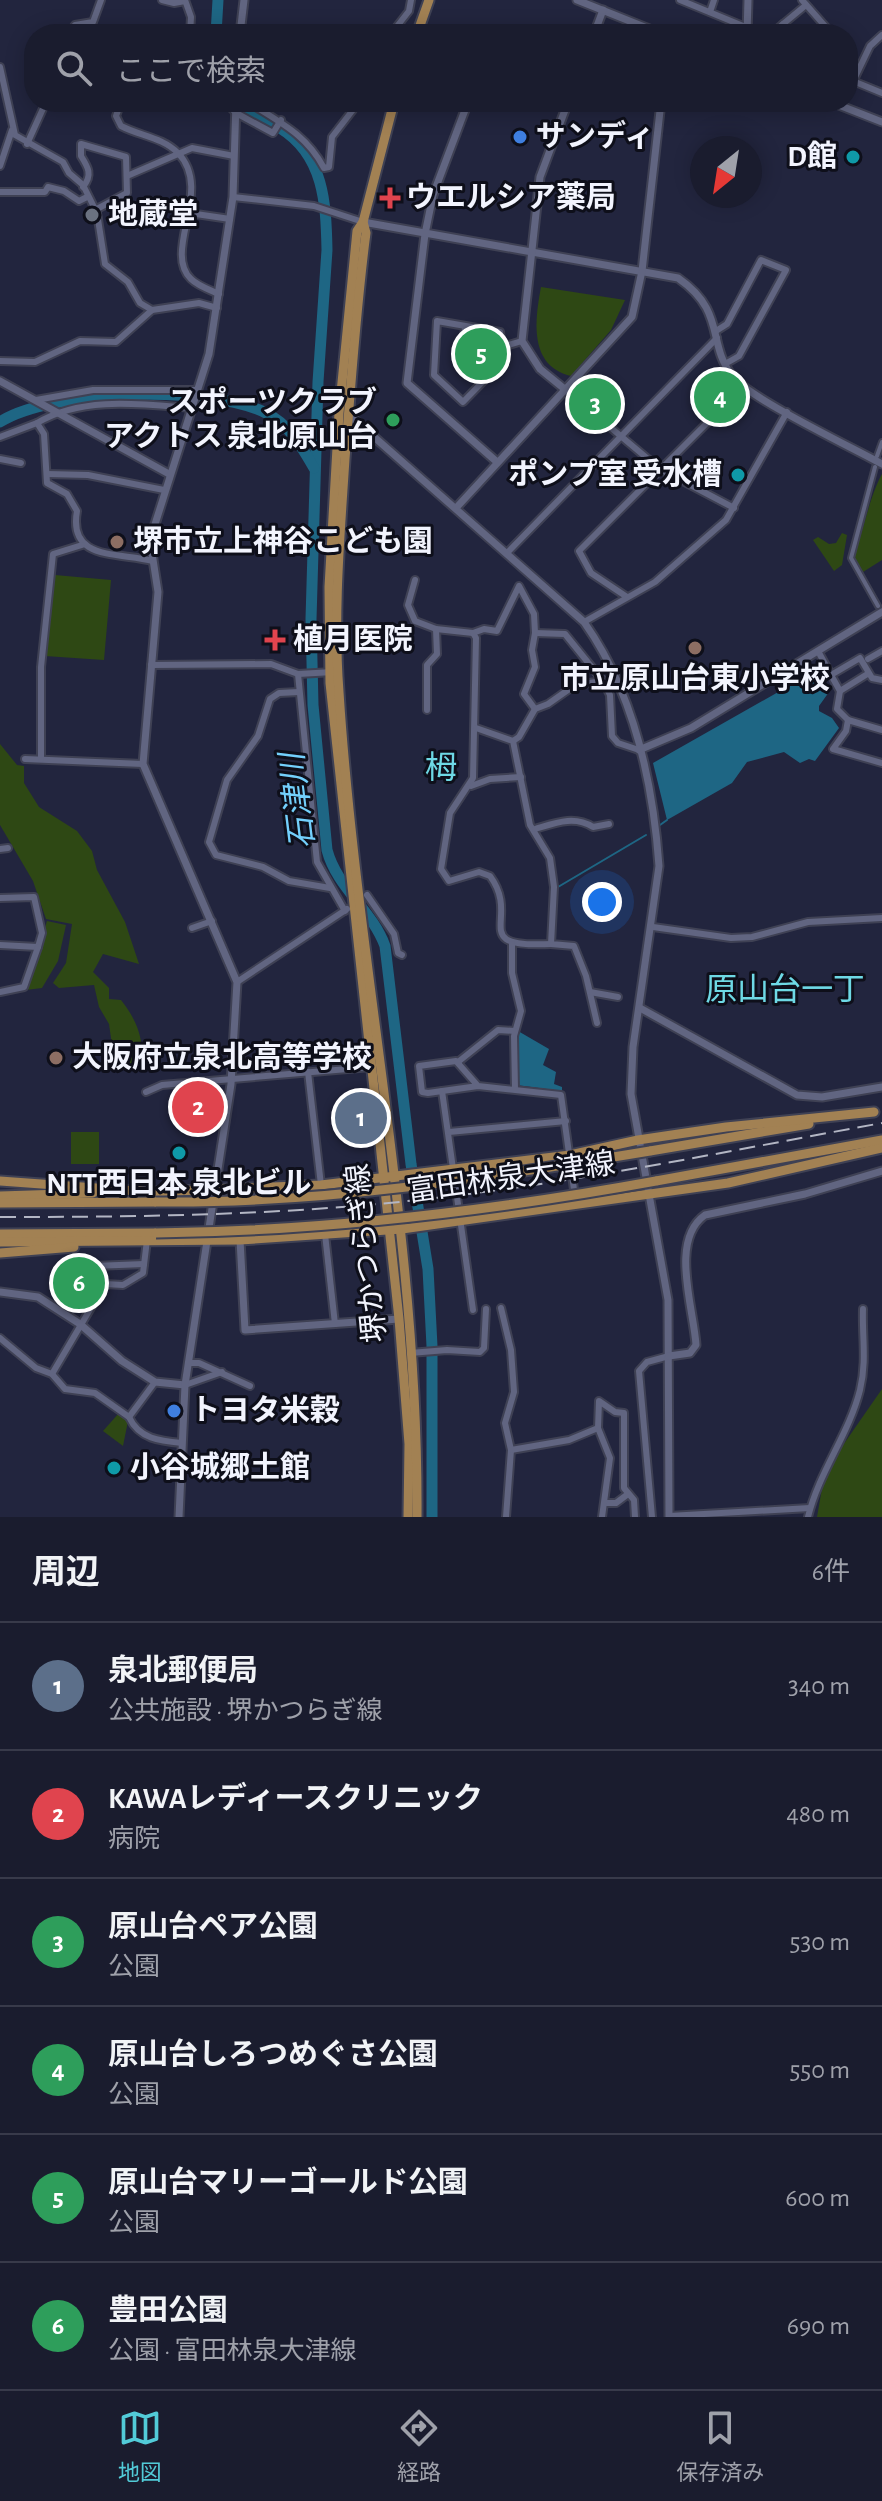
<!DOCTYPE html>
<html lang="ja">
<head>
<meta charset="utf-8">
<style>
  :root { --surface:#1a1c2e; --page:#27293a; --text:#f1f3f6; --muted:#9fa1aa; --line:#383a4a; --accent:#52cbd8 }
  body { margin:0; font-family:"Alegreya Sans","Noto Sans JP",sans-serif; background:var(--page); color:var(--text) }
  .compass { position:absolute; left:690px; top:136px; width:72px; height:72px; border-radius:50%; background:var(--surface); box-shadow:0 4px 20px #0003; rotate:210deg }
  .you { position:absolute; left:602px; top:902px; width:28px; height:28px; margin:-20px; border:6px solid #fff; border-radius:50%; background:#1a73e8; box-shadow:0 0 0 12px #1a73e833 }
  .badge { display:grid; place-items:center; width:52px; height:52px; border-radius:50%; background:var(--accent); color:#fff; font-size:26px; font-weight:700 }
  .pin { position:absolute; translate:-50% -50%; border:4px solid #fff; box-shadow:0 2px 8px #0006 }
  .list { margin:0; padding:0; list-style:none }
  h2 { display:flex; justify-content:space-between; align-items:center; height:104px; margin:0; padding:0 32px; font-size:34px }
  h2 small { font-size:26px; font-weight:400; color:var(--muted) }
  .list li { display:grid; grid-template-columns:52px 1fr auto; gap:24px; align-items:center; box-sizing:border-box; height:128px; padding:0 32px; border-top:2px solid var(--line) }
  .list b { display:block; font-size:30px; white-space:nowrap }
  .list p { margin:0; font-size:26px; white-space:nowrap; color:var(--muted) }
  .list em { font-size:26px; font-style:normal; color:var(--muted) }
  .icon { flex:none; width:44px; height:44px; fill:none; stroke:currentColor; stroke-width:2; stroke-linecap:round; stroke-linejoin:round }
  .map { position:relative; flex:none; width:882px; height:1517px; overflow:hidden }
  .search { position:absolute; background:var(--surface); box-shadow:0 4px 20px #0003; left:24px; right:24px; top:24px; height:88px; display:flex; align-items:center; gap:20px; box-sizing:border-box; padding:0 28px; border-radius:32px; color:var(--muted); font-size:30px }
  .sheet { height:872px; background:var(--surface) }
  nav { display:flex; justify-content:space-around; align-items:center; box-sizing:border-box; height:112px; border-top:2px solid var(--line); background:var(--surface); font-size:22px; color:var(--muted) }
  nav a { display:grid; justify-items:center; gap:4px }
  nav .on { color:var(--accent) }
  .map>svg:first-child { display:block }
</style>
</head>
<body>
<div class="map">
<svg width="882" height="1517" viewBox="0 0 882 1517">
  <rect width="100%" height="100%" fill="#22253e"/>
  <g fill="#2e4814">
    <path d="M541,287L625,300L611,330L571,376C528,366 535,319 541,287Z"/>
    <path d="M728,379L735,391L714,412L705,403Z"/>
    <path d="M882,474V560L863,572L854,556C864,529 870,495 882,474Z"/>
    <path d="M842,533L847,535L842,565L834,571L813,540L818,537L829,544L836,543Z"/>
    <path d="M55,575L111,580L104,660L45,656Z"/>
    <path d="M0,744L17,765L24,766V783L39,807L77,831L92,851L97,870L125,922L139,964L103,954L93,972L109,988V999L121,1000C140,1024 143,1041 143,1070L115,1066L109,1024L99,1007L94,985L59,988L53,983L66,963L72,924L46,919L33,881L0,825Z"/>
    <path d="M47,921L66,925L58,961L42,988L26,990Z"/>
    <rect x="71" y="1132" width="28" height="32"/>
    <path d="M75,1263L99,1285L89,1302L61,1286Z"/>
    <path d="M882,1389V1517H817L825,1471Z"/>
    <path d="M119,1413L128,1421L123,1446L103,1431Z"/>
  </g>
  <g fill="#1e6684">
    <path d="M817,670L829,692L819,706V711L832,718L839,728L815,761L809,759L800,763L784,752L747,762L732,783L667,820L653,763Z"/>
    <path d="M518,1031L549,1049L543,1065L556,1072L554,1084L562,1087V1091L516,1085Z"/>
  </g>
  <g fill="none" stroke-linecap="round" stroke-linejoin="round">
    <g stroke="#1e6684" stroke-width="2">
      <path d="M660,825L667,820"/>
      <path d="M558,887L646,835"/>
    </g>
    <g stroke="#1e6684" stroke-width="11">
      <path d="M216,34L218,0"/>
      <path d="M236,102C248,113 265,119 280,128C324,155 326,203 327,250L318,382L311,619L313,705L327,850C337,888 372,910 385,946L411,1164L428,1269L432,1346V1517"/>
      <path d="M0,422C51,389 212,385 266,413C289,424 302,447 314,468"/>
    </g>
    <defs>
      <g id="pedestrian">
        <path d="M877,456L882,442"/>
        <path d="M875,467L851,558L878,606"/>
      </g>
      <g id="minor">
        <path d="M162,0L174,3L185,1"/>
        <path d="M185,0L191,17L190,34"/>
        <path d="M680,0L748,28"/>
        <path d="M802,0L832,34"/>
        <path d="M710,12L714,0"/>
        <path d="M783,24L791,34"/>
        <path d="M69,34L75,25L93,22L101,0"/>
        <path d="M126,34V30"/>
        <path d="M162,34L163,30"/>
        <path d="M391,34L409,11L411,0"/>
        <path d="M771,34L806,5"/>
        <path d="M0,67L15,135L63,162L69,173L83,185L97,213L105,264L128,282L140,303L152,310"/>
        <path d="M848,79L882,93"/>
        <path d="M848,92L870,46L882,35"/>
        <path d="M121,102L116,116L121,126C140,136 162,137 178,153C214,190 162,251 191,279C198,286 210,290 219,294"/>
        <path d="M225,102L236,113L273,133L281,120"/>
        <path d="M248,102C279,122 306,134 324,168L329,167L332,137L359,102"/>
        <path d="M27,144L46,102"/>
        <path d="M0,166L12,130"/>
        <path d="M127,176L192,148L234,156"/>
        <path d="M83,187C93,175 88,167 81,156V144L126,157L127,193L95,210"/>
        <path d="M0,192H45L48,187L64,191L79,201L87,197"/>
        <path d="M233,197L314,206L363,222"/>
        <path d="M189,213L230,219"/>
        <path d="M465,327L462,362L481,380"/>
        <path d="M716,331L727,324L761,260L786,270L739,356L725,364"/>
        <path d="M502,347L503,361L463,402L434,375L437,321L500,332L502,347L522,341"/>
        <path d="M0,361L35,362L80,341L116,342L152,310L199,303L217,308"/>
        <path d="M567,391L660,469L734,508"/>
        <path d="M36,400L93,390H197"/>
        <path d="M0,437L37,423"/>
        <path d="M0,459L21,463"/>
        <path d="M47,474L88,475L164,490"/>
        <path d="M507,553L717,338"/>
        <path d="M153,561C118,552 68,561 77,511L67,494L47,483L44,434L37,423C82,396 141,404 191,408"/>
        <path d="M415,580L408,605L415,621L436,629L473,633"/>
        <path d="M627,597L591,573L579,551L743,387"/>
        <path d="M584,622L655,582L726,520L787,412"/>
        <path d="M535,633L565,634L603,681L610,695L612,736L618,743L639,750"/>
        <path d="M818,651L831,675"/>
        <path d="M868,659L882,651"/>
        <path d="M151,665L271,664L298,674L333,672"/>
        <path d="M869,673L840,691L831,675L860,658L872,678L882,680"/>
        <path d="M298,674L317,862L345,911"/>
        <path d="M840,691L837,709L848,720"/>
        <path d="M299,692L279,693L270,699L258,736L227,780L209,842L216,855L263,867L289,881L330,888"/>
        <path d="M535,709L524,694L535,667L532,650L535,633L534,614L519,586L497,631L484,629L473,633L476,638L473,778L450,813L441,869L449,881L479,872L490,876C522,919 466,948 551,944"/>
        <path d="M427,710V665L437,654L436,629"/>
        <path d="M476,728L513,741L530,825L550,858L554,887L551,944L574,946L586,976L597,1023"/>
        <path d="M882,730L848,720L846,731L833,749L882,763"/>
        <path d="M513,741L519,737L535,709L548,704L575,685L603,681"/>
        <path d="M25,759L143,764"/>
        <path d="M41,759V667L53,554L82,545"/>
        <path d="M471,786L490,779L521,777"/>
        <path d="M535,829C555,823 574,815 593,827L609,824"/>
        <path d="M0,849L8,848"/>
        <path d="M367,895L394,934L398,953L402,955"/>
        <path d="M0,898L34,897L42,933L38,947L0,945"/>
        <path d="M653,927L731,938L752,937L808,922L882,918"/>
        <path d="M192,928L212,921"/>
        <path d="M512,944V973L521,1011L514,1036L515,1089"/>
        <path d="M237,982L347,909"/>
        <path d="M0,992L24,987L38,947"/>
        <path d="M590,992L618,997"/>
        <path d="M458,1062L498,1030L515,1031"/>
        <path d="M308,1072L321,1185"/>
        <path d="M478,1086L456,1061L419,1066L422,1092L428,1093L478,1086L561,1095L575,1197"/>
        <path d="M442,1091L473,1310"/>
        <path d="M146,1092L162,1085L371,1067"/>
        <path d="M449,1132L566,1121"/>
        <path d="M325,1234L335,1324"/>
        <path d="M94,1266L144,1264"/>
        <path d="M501,1308L511,1350L514,1392L505,1423L511,1450L506,1517"/>
        <path d="M0,1338L36,1368L52,1374L65,1389L95,1393L129,1417L155,1382"/>
        <path d="M410,1353L447,1350L480,1352L484,1348L486,1309"/>
        <path d="M188,1363H199L250,1386"/>
        <path d="M52,1374L105,1284L123,1285L143,1273L147,1240"/>
        <path d="M185,1385L222,1372"/>
        <path d="M129,1417C139,1439 160,1441 182,1443"/>
        <path d="M511,1450L569,1440L598,1428"/>
        <path d="M605,1503H616L628,1494"/>
        <path d="M669,1516L810,1508"/>
        <path d="M602,1517L610,1458L598,1428L599,1401L615,1412L624,1413V1488L634,1500L635,1517"/>
        <path d="M652,1517L639,1371L647,1362L669,1356"/>
        <path d="M808,1517C819,1472 849,1434 860,1390C867,1361 862,1337 863,1309"/>
      </g>
      <g id="tertiary">
        <path d="M577,0L662,34"/>
        <path d="M240,34L244,0"/>
        <path d="M493,34L494,31L502,34"/>
        <path d="M594,34L603,10"/>
        <path d="M747,34L748,0"/>
        <path d="M468,102L433,195L425,234L407,383L497,462"/>
        <path d="M831,102L882,122"/>
        <path d="M363,222L678,278C727,312 706,343 733,377C751,399 851,447 882,464"/>
        <path d="M0,381L169,474"/>
        <path d="M567,391L540,369L522,341L540,177L568,102"/>
        <path d="M348,414L584,622C633,691 653,783 659,866L633,1047L631,1094L668,1300L669,1517"/>
        <path d="M456,508L632,317L642,271L661,102"/>
        <path d="M639,750L691,728L882,612"/>
        <path d="M640,1008L797,1095L822,1097L882,1087"/>
        <path d="M240,1240L245,1330L399,1319"/>
        <path d="M0,1292L38,1297L80,1324L122,1361L155,1382L185,1385"/>
        <path d="M669,1356L690,1353L696,1345C694,1309 669,1240 705,1215L805,1194L882,1171"/>
        <path d="M179,1517L185,1385L231,1084L237,982L143,764L158,592L150,540L209,354L233,197L236,102"/>
      </g>
      <g id="primary">
        <path d="M417,34L429,0"/>
        <path d="M394,102L363,222L357,231L339,413L329,587L330,683L399,1319L409,1444L408,1517"/>
        <path d="M363,222L366,233C356,308 351,383 345,459C340,537 333,614 339,692C357,968 419,1240 417,1517"/>
        <path d="M650,1151L809,1124"/>
        <path d="M0,1181L151,1192L321,1185L570,1155L638,1140L726,1127L874,1112"/>
        <path d="M656,1181L882,1140"/>
        <path d="M0,1196L93,1193"/>
        <path d="M0,1203L156,1202"/>
        <path d="M0,1234L156,1233"/>
        <path d="M0,1242L240,1240L402,1229L728,1183L882,1148"/>
        <path d="M0,1253L74,1247"/>
      </g>
    </defs>
    <use href="#pedestrian" stroke="#3f4154" stroke-width="8"/>
    <use href="#minor" stroke="#3f4154" stroke-width="10"/>
    <use href="#tertiary" stroke="#3f4154" stroke-width="11"/>
    <use href="#primary" stroke="#3f4154" stroke-width="13"/>
    <use href="#pedestrian" stroke="#616581" stroke-width="4"/>
    <use href="#minor" stroke="#616581" stroke-width="6"/>
    <use href="#tertiary" stroke="#616581" stroke-width="7"/>
    <use href="#primary" stroke="#a28153" stroke-width="9"/>
    <path stroke="#b3b6c4" stroke-width="2" stroke-dasharray="16 8" stroke-linecap="butt" d="M0,1217C145,1217 291,1215 435,1198C585,1181 733,1150 882,1123"/>
    <defs>
      <g id="primary-bridge">
        <path d="M156,1202C322,1204 487,1178 650,1151"/>
        <path d="M156,1233C324,1231 491,1211 656,1181"/>
      </g>
    </defs>
    <use href="#primary-bridge" stroke="#3f4154" stroke-width="13" stroke-linecap="butt"/>
    <use href="#primary-bridge" stroke="#a28153" stroke-width="9"/>
  </g>
  <g fill="#3f7fe0" stroke="#0e0f1a" stroke-width="3">
    <circle cx="520" cy="137" r="8"/>
    <circle cx="174" cy="1411" r="8"/>
  </g>
  <g fill="#0f9aa8" stroke="#0e0f1a" stroke-width="3">
    <circle cx="853" cy="157" r="8"/>
    <circle cx="738" cy="475" r="8"/>
    <circle cx="179" cy="1153" r="8"/>
    <circle cx="114" cy="1468" r="8"/>
  </g>
  <g fill="#e0444e" stroke="#0e0f1a" stroke-width="3">
    <path d="M386 186h8v8h8v8h-8v8h-8v-8h-8v-8h8z"/>
    <path d="M271 628h8v8h8v8h-8v8h-8v-8h-8v-8h8z"/>
  </g>
  <circle fill="#6b7280" stroke="#0e0f1a" stroke-width="3" cx="92" cy="215" r="8"/>
  <circle fill="#2e9e5b" stroke="#0e0f1a" stroke-width="3" cx="393" cy="420" r="8"/>
  <g fill="#8d6e63" stroke="#0e0f1a" stroke-width="3">
    <circle cx="117" cy="542" r="8"/>
    <circle cx="695" cy="648" r="8"/>
    <circle cx="56" cy="1058" r="8"/>
  </g>
  <g text-anchor="middle" dominant-baseline="central" stroke-width="6" stroke-linejoin="round" paint-order="stroke">
    <g font-size="30" font-weight="bold" fill="#f2f4fe" stroke="#0e0f1a" text-anchor="start">
      <text x="536" y="137">サンディ</text>
      <text x="837" y="157" text-anchor="end">D館</text>
      <text x="406" y="198">ウエルシア薬局</text>
      <text x="108" y="215">地蔵堂</text>
      <text x="377" y="403" text-anchor="end">スポーツクラブ<tspan x="377" dy="34">アクトス 泉北原山台</tspan></text>
      <text x="722" y="475" text-anchor="end">ポンプ室 受水槽</text>
      <text x="133" y="542">堺市立上神谷こども園</text>
      <text x="293" y="640">植月医院</text>
      <text x="695" y="679" text-anchor="middle">市立原山台東小学校</text>
      <text x="72" y="1058">大阪府立泉北高等学校</text>
      <text x="179" y="1184" text-anchor="middle">NTT西日本 泉北ビル</text>
      <text x="190" y="1411">トヨタ米穀</text>
      <text x="130" y="1468">小谷城郷土館</text>
    </g>
    <g font-size="30" fill="#f2f4fe" stroke="#0e0f1a">
      <text transform="translate(511 1178) rotate(-8)">富田林泉大津線</text>
      <text transform="translate(367 1253) rotate(-96)">堺かつらぎ線</text>
    </g>
    <g font-size="32" fill="#6ed9e5" stroke="#0e0f1a">
      <text x="441" y="768">栂</text>
      <text x="785" y="990">原山台一丁</text>
    </g>
    <g font-size="32" font-style="italic" fill="#73d0fc" stroke="#0e0f1a">
      <text transform="translate(298 801) rotate(-97)">石津川</text>
    </g>
  </g>
</svg>
<svg class="compass" viewBox="-18 -18 36 36"><path d="M0-13l5 13h-10z" fill="#e53935"/><path d="M0 13l5-13h-10z" fill="#9fa1aa"/></svg>
<div class="you"></div>
<div class="pin badge" style="left:361px;top:1118px;background:#5c6f8a">1</div>
<div class="pin badge" style="left:198px;top:1107px;background:#e0444e">2</div>
<div class="pin badge" style="left:595px;top:404px;background:#2e9e5b">3</div>
<div class="pin badge" style="left:720px;top:397px;background:#2e9e5b">4</div>
<div class="pin badge" style="left:481px;top:354px;background:#2e9e5b">5</div>
<div class="pin badge" style="left:79px;top:1283px;background:#2e9e5b">6</div>
<div class="search"><svg class="icon" aria-label="search" viewBox="0 0 24 24"><circle cx="10" cy="10" r="6"/><path d="M15 15l6 6"/></svg>ここで検索</div>
</div>
<section class="sheet">
<h2>周辺<small>6件</small></h2>
<ul class="list">
<li><span class="badge" style="background:#5c6f8a">1</span><div><b>泉北郵便局</b><p>公共施設 · 堺かつらぎ線</p></div><em>340 m</em></li>
<li><span class="badge" style="background:#e0444e">2</span><div><b>KAWAレディースクリニック</b><p>病院</p></div><em>480 m</em></li>
<li><span class="badge" style="background:#2e9e5b">3</span><div><b>原山台ペア公園</b><p>公園</p></div><em>530 m</em></li>
<li><span class="badge" style="background:#2e9e5b">4</span><div><b>原山台しろつめぐさ公園</b><p>公園</p></div><em>550 m</em></li>
<li><span class="badge" style="background:#2e9e5b">5</span><div><b>原山台マリーゴールド公園</b><p>公園</p></div><em>600 m</em></li>
<li><span class="badge" style="background:#2e9e5b">6</span><div><b>豊田公園</b><p>公園 · 富田林泉大津線</p></div><em>690 m</em></li>
</ul>
</section>
<nav>
<a class="on"><svg class="icon" aria-label="map" viewBox="0 0 24 24"><path d="M3 6l6-2 6 2 6-2v14l-6 2-6-2-6 2zM9 4v14M15 6v14"/></svg>地図</a>
<a><svg class="icon" aria-label="directions" viewBox="0 0 24 24"><path d="M12 3l9 9-9 9-9-9zM9 14v-3h6M13 9l2 2-2 2"/></svg>経路</a>
<a><svg class="icon" aria-label="saved" viewBox="0 0 24 24"><path d="M7 4h10v16l-5-4-5 4z"/></svg>保存済み</a>
</nav>
</body>
</html>
